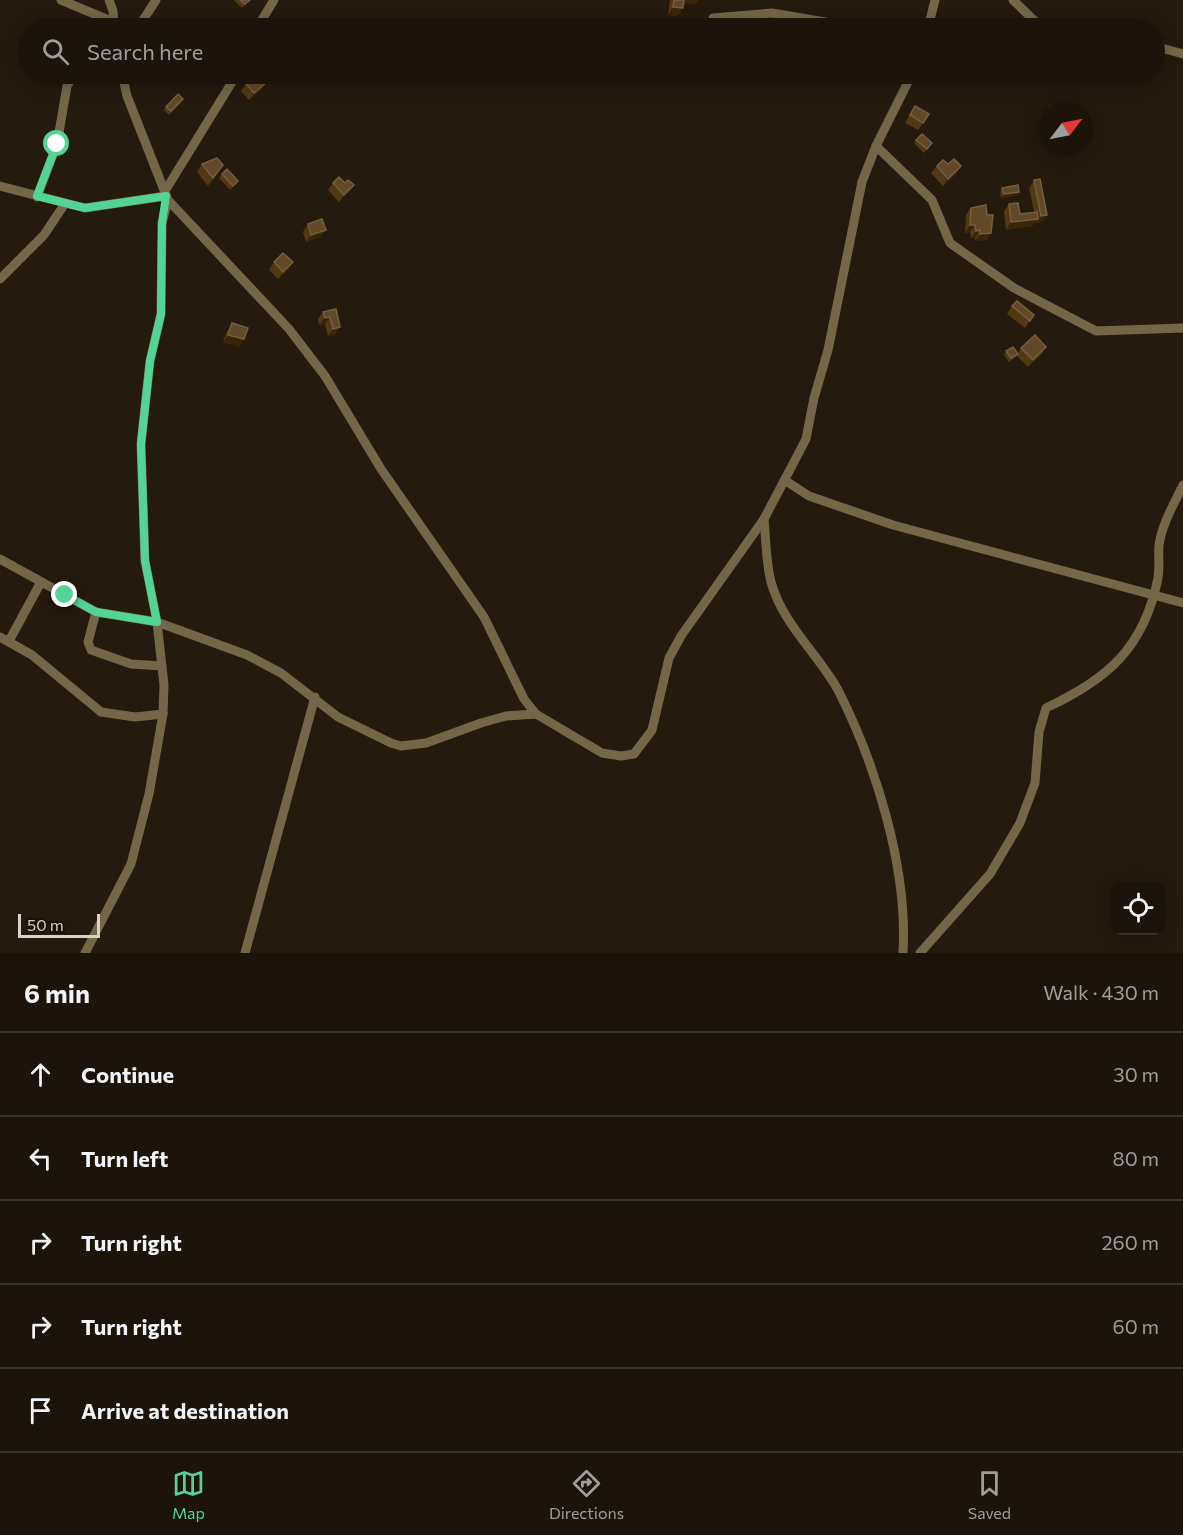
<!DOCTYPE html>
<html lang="en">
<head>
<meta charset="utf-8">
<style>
  :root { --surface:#1c140a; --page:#251d13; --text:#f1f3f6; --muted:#a09e9c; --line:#3a332b; --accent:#53d396 }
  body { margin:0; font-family:Commissioner,sans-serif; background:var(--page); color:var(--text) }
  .controls { position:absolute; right:18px; bottom:18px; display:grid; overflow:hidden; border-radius:12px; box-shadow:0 3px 15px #0003 }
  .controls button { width:54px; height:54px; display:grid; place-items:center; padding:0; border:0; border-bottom:2px solid var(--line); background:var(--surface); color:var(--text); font:30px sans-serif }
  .compass { position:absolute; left:1039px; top:102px; width:54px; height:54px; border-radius:50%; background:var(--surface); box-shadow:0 3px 15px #0003; rotate:58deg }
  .scale { position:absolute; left:18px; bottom:15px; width:82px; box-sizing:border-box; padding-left:6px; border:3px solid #d9d2ca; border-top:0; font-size:16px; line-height:21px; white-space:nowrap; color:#d9d2ca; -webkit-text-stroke:4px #1b1106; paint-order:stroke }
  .stop { position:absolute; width:18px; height:18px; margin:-14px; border:4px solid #53d396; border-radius:50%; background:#fff }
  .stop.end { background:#53d396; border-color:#fff; box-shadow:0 2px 6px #0008 }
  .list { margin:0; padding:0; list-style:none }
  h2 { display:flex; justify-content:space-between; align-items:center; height:78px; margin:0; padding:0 24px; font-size:26px }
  h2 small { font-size:20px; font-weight:400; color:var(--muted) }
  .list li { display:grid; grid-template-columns:39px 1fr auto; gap:18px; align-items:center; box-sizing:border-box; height:84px; padding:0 24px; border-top:2px solid var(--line) }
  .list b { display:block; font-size:22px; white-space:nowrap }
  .list em { font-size:20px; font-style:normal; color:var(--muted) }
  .icon { flex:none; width:33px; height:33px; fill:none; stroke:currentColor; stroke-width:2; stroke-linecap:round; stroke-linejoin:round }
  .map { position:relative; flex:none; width:1183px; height:953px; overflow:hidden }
  .search { position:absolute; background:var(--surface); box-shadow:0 3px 15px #0003; left:18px; right:18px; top:18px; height:66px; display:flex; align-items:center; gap:15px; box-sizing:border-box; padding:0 21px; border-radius:33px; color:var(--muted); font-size:22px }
  .sheet { height:498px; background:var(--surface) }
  nav { display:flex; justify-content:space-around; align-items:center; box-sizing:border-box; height:84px; border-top:2px solid var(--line); background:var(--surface); font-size:16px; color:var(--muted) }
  nav a { display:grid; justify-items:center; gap:3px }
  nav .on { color:var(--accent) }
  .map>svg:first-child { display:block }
</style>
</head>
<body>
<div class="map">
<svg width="1183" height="953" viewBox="0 0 1183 953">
  <rect width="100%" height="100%" fill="#251a0e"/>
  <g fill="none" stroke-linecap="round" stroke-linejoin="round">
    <g stroke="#746748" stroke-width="9">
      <path d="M61,0L111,21L108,28"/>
      <path d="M109,0L113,11L114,26"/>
      <path d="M1013,0L1042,28"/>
      <path d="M713,18L772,13L860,28"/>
      <path d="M138,28L156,0"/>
      <path d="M257,28L274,0"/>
      <path d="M928,28L935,0"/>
      <path d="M1154,46L1183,54"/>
      <path d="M876,146L932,200L950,243L1014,288L1096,331L1183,328"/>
      <path d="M0,186L85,208L166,196"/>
      <path d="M165,191L237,74"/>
      <path d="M37,197L57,144L67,86L74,74"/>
      <path d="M168,200L289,329L325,376L381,469L484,617L524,699L536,714"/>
      <path d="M0,279L44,235L64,205"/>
      <path d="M786,481L809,496L893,525L1183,603"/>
      <path d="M764,519C766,539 766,563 771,582C782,623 818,654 838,690C876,765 908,868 903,953"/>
      <path d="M0,559L96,612L157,622L247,655L281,673L338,717L391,743L401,746L426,743L481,723L506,716L536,714L602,753L621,756L634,754L652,730L669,658L681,636L764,519L806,439L814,398L828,350L862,182L876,146L912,74"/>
      <path d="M96,612L88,642L91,650L131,664L162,666"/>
      <path d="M0,637L32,655L101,712L135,717L163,714"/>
      <path d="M9,641L41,582"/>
      <path d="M85,953L131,864L149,794L163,714L164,685L157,622L145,561L141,444L150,361L161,314L162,223L168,200L127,96L122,74"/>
      <path d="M245,953L315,697"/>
      <path d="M920,953L990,874L1020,823L1035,783L1039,732L1046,708C1108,679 1144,648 1158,578C1160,566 1158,556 1159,545C1162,524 1174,504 1183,485"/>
    </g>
  </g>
  <g fill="#523813">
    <path d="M234,0H250L242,8Z"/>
    <path d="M670,0H699L697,3L683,4V8L678,16L668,15Z"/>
    <path d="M692,20L719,28H687Z"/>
    <path d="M246,84L261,90L249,100L241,91Z"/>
    <path d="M181,102L169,115L164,110L166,107Z"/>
    <path d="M915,106L923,123L918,130L905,123Z"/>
    <path d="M916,140L932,143L924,153L914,143Z"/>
    <path d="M202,164L223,165L208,186L197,172Z"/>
    <path d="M948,164L961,166L956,174L943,186L931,173L937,166Z"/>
    <path d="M222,174L238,181L230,190L219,178Z"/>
    <path d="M1040,179L1042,222L1036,223V221L1032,226L1006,230L1004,211L1009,204L1020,214L1034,212L1029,188L1034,180Z"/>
    <path d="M333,183H345L348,192L339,202L328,190Z"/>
    <path d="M1002,188L1019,192L1017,195L1001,198L1000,192Z"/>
    <path d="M971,208L991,233L986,240L975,241V238H971L970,232L965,233L966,215Z"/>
    <path d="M308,224L320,237L306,242L303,232Z"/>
    <path d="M274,262H293L288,270L278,279L269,270Z"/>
    <path d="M1012,306L1034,315L1025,328L1007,314Z"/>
    <path d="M336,309L340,327L335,334L328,336L325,324L319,325L318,319L323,312Z"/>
    <path d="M232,323L239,347L223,342L227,331Z"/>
    <path d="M1046,347L1041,355L1028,367L1017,356L1009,362L1004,355L1006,351L1018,353L1021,348Z"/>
  </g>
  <g fill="#3a2509">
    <path d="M685,0H699L697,3L682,4Z"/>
    <path d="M673,7L683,8L678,16L668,15Z"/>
    <path d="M266,83L261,90L249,100L254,93Z"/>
    <path d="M961,166L956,174L943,186L948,179Z"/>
    <path d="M354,185L348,192L339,202L344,195Z"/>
    <path d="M1019,192L1017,195L1001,198L1004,194Z"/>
    <path d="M1047,215L1042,222L1036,223L1041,216Z"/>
    <path d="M1038,219L1032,226L1006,230L1011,222Z"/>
    <path d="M970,225H975L970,232L965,233Z"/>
    <path d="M326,230L320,237L306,242L311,235Z"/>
    <path d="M980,230L975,238H971L976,231Z"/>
    <path d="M991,233L986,240L975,241L980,234Z"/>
    <path d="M293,262L288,270L278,279L283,272Z"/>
    <path d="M330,317L325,324L319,325L325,318Z"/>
    <path d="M340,327L335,334L328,336L333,329Z"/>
    <path d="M228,335L244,339L239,347L223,342Z"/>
    <path d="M1046,347L1041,355L1028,367L1033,360Z"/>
  </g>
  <g fill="#614826" stroke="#745e40" stroke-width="1.5">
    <path d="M240,0H250L245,4Z"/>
    <path d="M674,0H684L683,8L673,7Z"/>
    <path d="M692,20L719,21V28L692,27Z"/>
    <path d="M259,74L266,83L254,93L246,84Z"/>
    <path d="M178,94L183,99L171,111L166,107Z"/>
    <path d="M915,106L929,114L923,123L910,115Z"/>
    <path d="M922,134L932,143L927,149L916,140Z"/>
    <path d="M217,158L223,165L213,178L202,164Z"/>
    <path d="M954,159L961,166L948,179L937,166L943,160L948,164Z"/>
    <path d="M227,169L238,181L233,186L222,174Z"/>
    <path d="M339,177L345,183L348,180L354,185L344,195L333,183Z"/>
    <path d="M1040,179L1047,215L1041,216L1034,180Z"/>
    <path d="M1018,185L1019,192L1004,194L1002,188Z"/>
    <path d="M1018,203L1020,214L1037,212L1038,219L1011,222L1009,204Z"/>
    <path d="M986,205L987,215H993L991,233L980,234V230L976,231L975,225H970L971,208Z"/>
    <path d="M322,219L326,230L311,235L308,224Z"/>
    <path d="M283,253L293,262L283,272L274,262Z"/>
    <path d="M1017,301L1034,315L1030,321L1012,306Z"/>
    <path d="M336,309L340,327L333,329L330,317L325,318L323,312Z"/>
    <path d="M232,323L248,328L244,339L228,335Z"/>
    <path d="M1035,335L1046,347L1033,360L1021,348Z"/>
    <path d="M1013,347L1018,354L1011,358L1006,351Z"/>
  </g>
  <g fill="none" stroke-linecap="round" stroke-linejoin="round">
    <path stroke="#53d396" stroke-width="8" d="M57,144L37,196L85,208L166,196L162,223L161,314L150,361L141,444L145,561L157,622L96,612L65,595"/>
  </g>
</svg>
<div class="controls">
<button><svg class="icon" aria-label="locate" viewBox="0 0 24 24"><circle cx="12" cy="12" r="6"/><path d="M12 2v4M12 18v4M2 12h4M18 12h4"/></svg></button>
</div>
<svg class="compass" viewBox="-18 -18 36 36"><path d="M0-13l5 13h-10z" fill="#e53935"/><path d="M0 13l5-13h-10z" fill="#a09e9c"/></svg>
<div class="scale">50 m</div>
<div class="stop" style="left:57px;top:144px"></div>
<div class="stop end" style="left:65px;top:595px"></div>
<div class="search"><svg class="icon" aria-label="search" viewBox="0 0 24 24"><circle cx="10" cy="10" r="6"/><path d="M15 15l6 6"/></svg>Search here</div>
</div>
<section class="sheet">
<h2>6 min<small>Walk · 430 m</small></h2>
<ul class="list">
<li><svg class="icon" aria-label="ahead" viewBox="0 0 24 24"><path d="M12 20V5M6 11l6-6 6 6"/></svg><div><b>Continue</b></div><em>30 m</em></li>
<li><svg class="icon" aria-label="left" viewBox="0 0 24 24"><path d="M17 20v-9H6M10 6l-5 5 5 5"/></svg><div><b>Turn left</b></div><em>80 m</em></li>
<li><svg class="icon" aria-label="right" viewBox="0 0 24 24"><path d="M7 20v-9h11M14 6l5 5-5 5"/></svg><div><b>Turn right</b></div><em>260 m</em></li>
<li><svg class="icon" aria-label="right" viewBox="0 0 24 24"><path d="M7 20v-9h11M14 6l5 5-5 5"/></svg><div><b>Turn right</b></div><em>60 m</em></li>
<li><svg class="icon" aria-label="arrive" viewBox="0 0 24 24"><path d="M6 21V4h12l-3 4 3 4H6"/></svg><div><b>Arrive at destination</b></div></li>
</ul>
</section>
<nav>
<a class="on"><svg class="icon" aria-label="map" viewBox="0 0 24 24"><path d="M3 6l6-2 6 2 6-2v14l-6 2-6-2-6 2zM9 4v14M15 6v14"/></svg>Map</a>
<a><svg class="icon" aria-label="directions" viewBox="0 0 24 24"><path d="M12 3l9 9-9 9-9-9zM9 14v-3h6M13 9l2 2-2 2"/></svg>Directions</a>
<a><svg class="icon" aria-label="saved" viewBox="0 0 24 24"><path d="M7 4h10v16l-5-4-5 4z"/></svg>Saved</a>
</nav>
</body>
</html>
